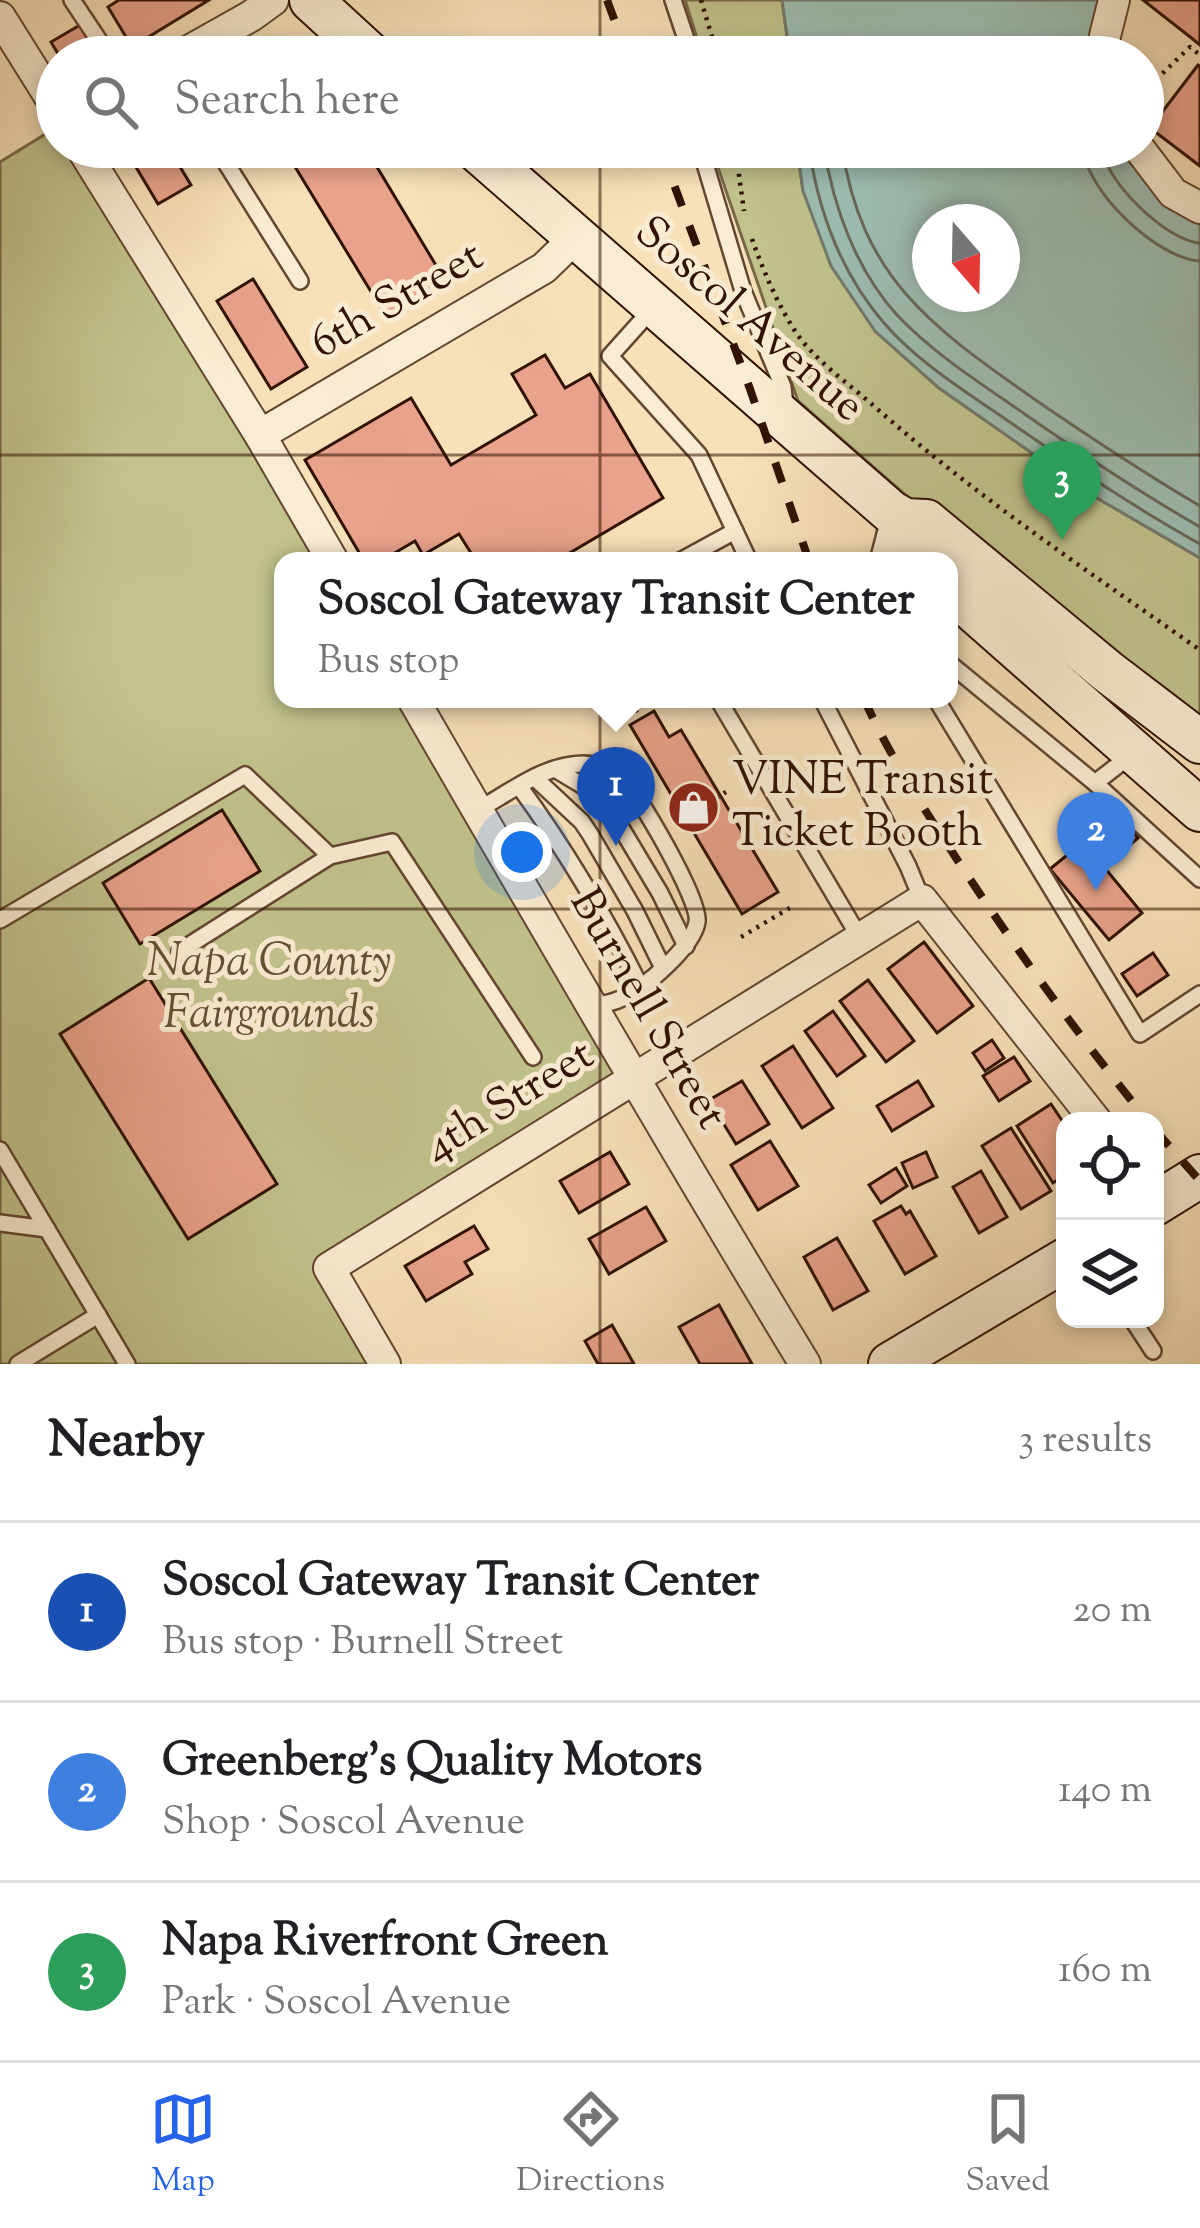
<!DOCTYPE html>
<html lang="en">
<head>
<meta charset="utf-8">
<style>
  :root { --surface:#fff; --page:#f2f2f2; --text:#202124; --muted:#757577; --line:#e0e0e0; --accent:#2563eb }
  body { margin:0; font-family:"Sorts Mill Goudy",serif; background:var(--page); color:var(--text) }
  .controls { position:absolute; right:36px; bottom:36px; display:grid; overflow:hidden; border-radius:24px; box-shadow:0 6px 18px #0003 }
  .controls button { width:108px; height:108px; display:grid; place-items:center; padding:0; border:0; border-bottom:3px solid var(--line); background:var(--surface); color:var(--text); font:60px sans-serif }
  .compass { position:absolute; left:912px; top:204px; width:108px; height:108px; border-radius:50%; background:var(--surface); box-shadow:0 6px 18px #0003; rotate:160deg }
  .you { position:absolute; left:522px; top:852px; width:42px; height:42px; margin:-30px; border:9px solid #fff; border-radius:50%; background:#1a73e8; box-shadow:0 0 0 18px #1a73e833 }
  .badge { display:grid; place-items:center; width:78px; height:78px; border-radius:50%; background:var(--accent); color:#fff; font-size:39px; font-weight:700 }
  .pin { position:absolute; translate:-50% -99px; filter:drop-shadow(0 3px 6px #0008) }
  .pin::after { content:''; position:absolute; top:63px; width:42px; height:36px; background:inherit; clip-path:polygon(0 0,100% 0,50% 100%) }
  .popup { position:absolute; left:274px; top:552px; width:684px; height:156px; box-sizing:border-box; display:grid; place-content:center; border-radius:24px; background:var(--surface); filter:drop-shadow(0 3px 9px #0005); font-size:39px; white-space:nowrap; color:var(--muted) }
  .popup b { font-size:45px; color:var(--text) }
  .popup::after { content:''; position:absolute; left:50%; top:100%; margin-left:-24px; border:24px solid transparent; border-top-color:var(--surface) }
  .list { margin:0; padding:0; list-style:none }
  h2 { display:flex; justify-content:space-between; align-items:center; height:156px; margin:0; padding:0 48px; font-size:51px }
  h2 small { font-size:39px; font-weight:400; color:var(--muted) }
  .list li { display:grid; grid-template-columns:78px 1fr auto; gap:36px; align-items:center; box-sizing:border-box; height:180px; padding:0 48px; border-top:3px solid var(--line) }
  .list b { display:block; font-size:45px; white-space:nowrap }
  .list p { margin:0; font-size:39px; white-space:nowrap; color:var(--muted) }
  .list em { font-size:39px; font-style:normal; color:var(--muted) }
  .icon { flex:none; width:66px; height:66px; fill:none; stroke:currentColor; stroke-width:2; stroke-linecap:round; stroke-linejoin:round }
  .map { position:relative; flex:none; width:1200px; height:1364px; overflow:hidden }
  .search { position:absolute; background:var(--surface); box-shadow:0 6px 18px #0003; left:36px; right:36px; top:36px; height:132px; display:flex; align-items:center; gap:30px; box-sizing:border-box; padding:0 42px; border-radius:66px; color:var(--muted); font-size:45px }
  .sheet { height:696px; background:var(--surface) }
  nav { display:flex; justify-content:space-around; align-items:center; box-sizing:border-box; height:168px; border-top:3px solid var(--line); background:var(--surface); font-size:33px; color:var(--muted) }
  nav a { display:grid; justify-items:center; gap:6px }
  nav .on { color:var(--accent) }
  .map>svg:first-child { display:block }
</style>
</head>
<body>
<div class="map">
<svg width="1200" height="1364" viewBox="0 0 1200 1364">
  <rect width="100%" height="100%" fill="#f8e1b9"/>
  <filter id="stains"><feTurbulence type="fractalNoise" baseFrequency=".00167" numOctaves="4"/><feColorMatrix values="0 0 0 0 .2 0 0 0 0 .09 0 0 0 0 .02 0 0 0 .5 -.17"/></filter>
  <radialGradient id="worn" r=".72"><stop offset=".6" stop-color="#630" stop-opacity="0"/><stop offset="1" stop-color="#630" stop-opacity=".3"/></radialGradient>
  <g fill="#c1c28c" stroke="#796a47" stroke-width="3">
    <path d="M685,0H782L790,57H703Z"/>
    <path d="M57,127V147H81L333,561H283V699H413L633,1080L329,1268L385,1364H0V162Z"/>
    <path d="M711,147H797L803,191L875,331L939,388L1092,495L1200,558V742L1085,652L798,401Z"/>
  </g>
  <g fill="#9dbdb2" stroke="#72796c" stroke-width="3" fill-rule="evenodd">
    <path d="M782,0H1104L1092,57H790Z"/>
    <path d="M797,147H1125L1200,219V558L1092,495L939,388L875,331L831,266L803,191ZM930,222H1002V294H930Z"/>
  </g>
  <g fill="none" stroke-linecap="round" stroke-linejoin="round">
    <g stroke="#67685a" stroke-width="3">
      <path d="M809,147C818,210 841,273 884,323C918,363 971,395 1014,425C1075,467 1135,508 1200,544"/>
      <path d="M824,147C833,206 856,270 897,315C935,355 983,385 1029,417C1085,456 1141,493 1200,527"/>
      <path d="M842,147C862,281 935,329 1037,401C1091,438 1144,473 1200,506"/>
      <path d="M1083,147C1085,190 1157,259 1200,261"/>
      <path d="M1102,147C1104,181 1167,241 1200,243"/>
    </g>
  </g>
  <g fill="#e9a28b" stroke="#311202" stroke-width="3">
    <path d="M119,0H209L132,47L108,7Z"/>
    <path d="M1143,0H1200V45L1194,40Z"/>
    <path d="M80,25L99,57H60L51,42Z"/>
    <path d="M1198,65L1200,66V166L1150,128Z"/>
    <path d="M124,147H168L191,185L158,204Z"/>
    <path d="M283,147H365L446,282L387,318Z"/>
    <path d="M253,279L307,367L271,389L217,301Z"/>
    <path d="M545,355L565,388L590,374L663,498L556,561H476L459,534L423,555L415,541L381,561H364L305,460L411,398L451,465L536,415L512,374Z"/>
    <path d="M654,711L669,737L681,730L778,892L742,914L630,725Z"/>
    <path d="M222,810L260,871L140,944L103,883Z"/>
    <path d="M1122,819L1138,838L1104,867L1142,913L1109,940L1050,869L1104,825L1108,830Z"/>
    <path d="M924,942L973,1006L937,1033L888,969Z"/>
    <path d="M1153,953L1168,975L1137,996L1122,974Z"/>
    <path d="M149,978L277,1184L188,1239L60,1034Z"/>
    <path d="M868,980L914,1041L886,1062L840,1001Z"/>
    <path d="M833,1011L865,1056L837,1076L805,1031Z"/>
    <path d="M992,1040L1004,1058L985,1071L973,1053Z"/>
    <path d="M793,1046L833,1108L802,1128L762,1066Z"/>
    <path d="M1014,1057L1030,1081L999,1101L983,1076Z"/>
    <path d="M742,1081L769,1124L736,1144L709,1100Z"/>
    <path d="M918,1081L933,1106L892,1131L877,1106Z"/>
    <path d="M1051,1104L1065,1125V1175L1053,1183L1017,1126Z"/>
    <path d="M1011,1128L1051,1191L1021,1209L982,1146Z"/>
    <path d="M770,1141L798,1186L758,1210L731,1165Z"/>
    <path d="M610,1152L629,1184L579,1213L560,1181Z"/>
    <path d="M926,1152L937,1177L913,1188L902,1163Z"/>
    <path d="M896,1168L907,1186L881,1203L869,1185Z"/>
    <path d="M981,1171L1007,1217L979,1233L953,1187Z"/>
    <path d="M901,1206L906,1214L910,1211L936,1256L905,1274L874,1221Z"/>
    <path d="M646,1207L666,1241L609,1274L589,1239Z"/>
    <path d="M474,1226L488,1249L465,1262L472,1274L426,1301L405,1266Z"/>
    <path d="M837,1238L868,1291L833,1310L804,1257Z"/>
    <path d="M719,1305L752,1364H700L679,1327Z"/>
    <path d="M612,1325L634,1364H598L585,1341Z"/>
  </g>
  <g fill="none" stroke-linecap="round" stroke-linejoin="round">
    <defs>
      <g id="lane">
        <path d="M72,0L110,57"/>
        <path d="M673,0L692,57"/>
        <path d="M320,57L343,34"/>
        <path d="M216,147L300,281"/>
        <path d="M700,147L743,291L783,387L785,405"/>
        <path d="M653,308L610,356L699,455L749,561"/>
        <path d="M680,561L735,531"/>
        <path d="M878,561L890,515"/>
        <path d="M949,663L1095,783L1200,879"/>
        <path d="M718,699L860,938"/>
        <path d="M822,699L908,866L922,900"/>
        <path d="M936,699L1140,1034L1200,994"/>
        <path d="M555,769L595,793L608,806L660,893L686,946"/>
        <path d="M535,778L582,822L590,834L635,911L663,968"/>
        <path d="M1095,783L1131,755"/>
        <path d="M519,786C565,849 605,916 640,986"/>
        <path d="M476,811C509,793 546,763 585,764C596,764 612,768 620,775C637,791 701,901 697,922C693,947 643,990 620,999C612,1003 602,1004 593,1007"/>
        <path d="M0,920L245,775L330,856L392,842L533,1057"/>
        <path d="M180,951L330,856"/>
        <path d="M0,1150L127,1364"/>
        <path d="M0,1223L47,1229"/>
        <path d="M1132,1319L1153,1351"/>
        <path d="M18,1364L98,1315"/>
      </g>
      <g id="street">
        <path d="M0,17L57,108"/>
        <path d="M178,57L251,16L273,0"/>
        <path d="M1103,57L1105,36L1114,0"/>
        <path d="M81,147L260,435L333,561"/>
        <path d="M1138,147L1173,193L1200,208"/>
        <path d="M260,435L544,268L575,238"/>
        <path d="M413,699C542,922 671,1144 805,1364"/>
        <path d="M385,1364L329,1268L922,900L1096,1121"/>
      </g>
      <g id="secondary">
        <path d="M311,0L373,57"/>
        <path d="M473,147L891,512L905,520L926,521L1107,671L1200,742"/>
        <path d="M905,520L909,554L917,561"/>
        <path d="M949,589L1200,810"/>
        <path d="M1155,1204L1200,1176"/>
        <path d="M890,1364L1065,1260"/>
      </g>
    </defs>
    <use href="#lane" stroke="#634630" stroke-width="20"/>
    <use href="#street" stroke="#634630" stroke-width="34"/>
    <use href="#secondary" stroke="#311202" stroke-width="46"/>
    <g stroke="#311202" stroke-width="4.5" stroke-dasharray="3 6" stroke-linecap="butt">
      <path d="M701,0L718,57"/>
      <path d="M1143,92L1190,47L1200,55"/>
      <path d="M735,147L744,211"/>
      <path d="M752,239C763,270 777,303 795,331C815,361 848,383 875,407C977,497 1089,572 1200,650"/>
      <path d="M612,725L655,699"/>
      <path d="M678,822L726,792"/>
      <path d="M741,937L793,906"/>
    </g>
    <use href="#lane" stroke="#faecd2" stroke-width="15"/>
    <use href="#street" stroke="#faecd2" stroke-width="30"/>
    <use href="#secondary" stroke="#faecd2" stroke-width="42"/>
    <g stroke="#311202" stroke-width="8" stroke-dasharray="21 21" stroke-linecap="butt">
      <path d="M607,0L628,57"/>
      <path d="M660,147L750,389L809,561"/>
      <path d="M864,699C891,759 926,812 962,867C1020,955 1081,1039 1148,1121"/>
      <path d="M1155,1130L1200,1181"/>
    </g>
  </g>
  <path fill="none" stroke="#311202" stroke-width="3" stroke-opacity="0.55" d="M600,0V57M600,147V1364M0,455H1200M0,909H1200"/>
  <defs>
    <symbol id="shop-disc" viewBox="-11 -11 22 22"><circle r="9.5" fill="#8f2418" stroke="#faecd2"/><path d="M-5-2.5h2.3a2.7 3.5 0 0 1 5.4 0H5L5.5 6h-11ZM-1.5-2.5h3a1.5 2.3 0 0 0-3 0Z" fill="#fff"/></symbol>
  </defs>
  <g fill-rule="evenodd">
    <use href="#shop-disc" x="664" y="778" width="59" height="59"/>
  </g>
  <g text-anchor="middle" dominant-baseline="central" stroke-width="10" stroke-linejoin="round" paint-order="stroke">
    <g font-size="45" fill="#311202" stroke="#faecd2">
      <text transform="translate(398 302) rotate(-30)">6th Street</text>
      <text transform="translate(748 321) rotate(41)">Soscol Avenue</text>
      <text transform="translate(646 1010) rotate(60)">Burnell Street</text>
      <text transform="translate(510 1103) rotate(-32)">4th Street</text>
    </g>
    <g font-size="45" fill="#311202" stroke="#faecd2" text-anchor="start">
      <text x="732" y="782">VINE Transit<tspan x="732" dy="52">Ticket Booth</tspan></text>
    </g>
    <g font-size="45" font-style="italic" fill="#635032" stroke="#faecd2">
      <text x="269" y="963">Napa County<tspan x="269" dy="52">Fairgrounds</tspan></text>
    </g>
  </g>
  <rect width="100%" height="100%" filter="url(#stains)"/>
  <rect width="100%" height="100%" fill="url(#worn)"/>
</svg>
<div class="controls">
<button><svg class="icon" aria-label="locate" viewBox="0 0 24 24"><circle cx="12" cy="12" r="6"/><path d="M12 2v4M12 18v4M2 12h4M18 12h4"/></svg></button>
<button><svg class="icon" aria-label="layers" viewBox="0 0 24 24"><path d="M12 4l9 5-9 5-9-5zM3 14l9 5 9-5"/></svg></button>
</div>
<svg class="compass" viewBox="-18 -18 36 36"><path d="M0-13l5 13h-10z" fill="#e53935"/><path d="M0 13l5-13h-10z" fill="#757577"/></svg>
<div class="you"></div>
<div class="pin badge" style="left:616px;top:846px;background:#1a4fb4">1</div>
<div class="popup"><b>Soscol Gateway Transit Center</b>Bus stop</div>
<div class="pin badge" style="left:1096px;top:891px;background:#3f7fe0">2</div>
<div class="pin badge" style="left:1062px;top:540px;background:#2e9e5b">3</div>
<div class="search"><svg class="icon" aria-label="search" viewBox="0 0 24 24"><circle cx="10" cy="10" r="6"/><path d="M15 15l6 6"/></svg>Search here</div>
</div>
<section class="sheet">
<h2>Nearby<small>3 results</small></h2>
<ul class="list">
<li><span class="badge" style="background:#1a4fb4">1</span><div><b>Soscol Gateway Transit Center</b><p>Bus stop · Burnell Street</p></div><em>20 m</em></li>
<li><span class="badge" style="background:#3f7fe0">2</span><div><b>Greenberg's Quality Motors</b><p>Shop · Soscol Avenue</p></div><em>140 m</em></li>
<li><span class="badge" style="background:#2e9e5b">3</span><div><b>Napa Riverfront Green</b><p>Park · Soscol Avenue</p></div><em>160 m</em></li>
</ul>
</section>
<nav>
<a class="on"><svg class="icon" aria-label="map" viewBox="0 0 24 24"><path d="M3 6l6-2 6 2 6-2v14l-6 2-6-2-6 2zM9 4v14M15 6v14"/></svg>Map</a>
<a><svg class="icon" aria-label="directions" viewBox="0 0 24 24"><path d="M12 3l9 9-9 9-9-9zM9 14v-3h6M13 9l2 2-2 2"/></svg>Directions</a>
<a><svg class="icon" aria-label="saved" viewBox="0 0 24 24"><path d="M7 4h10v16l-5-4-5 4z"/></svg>Saved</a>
</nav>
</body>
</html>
